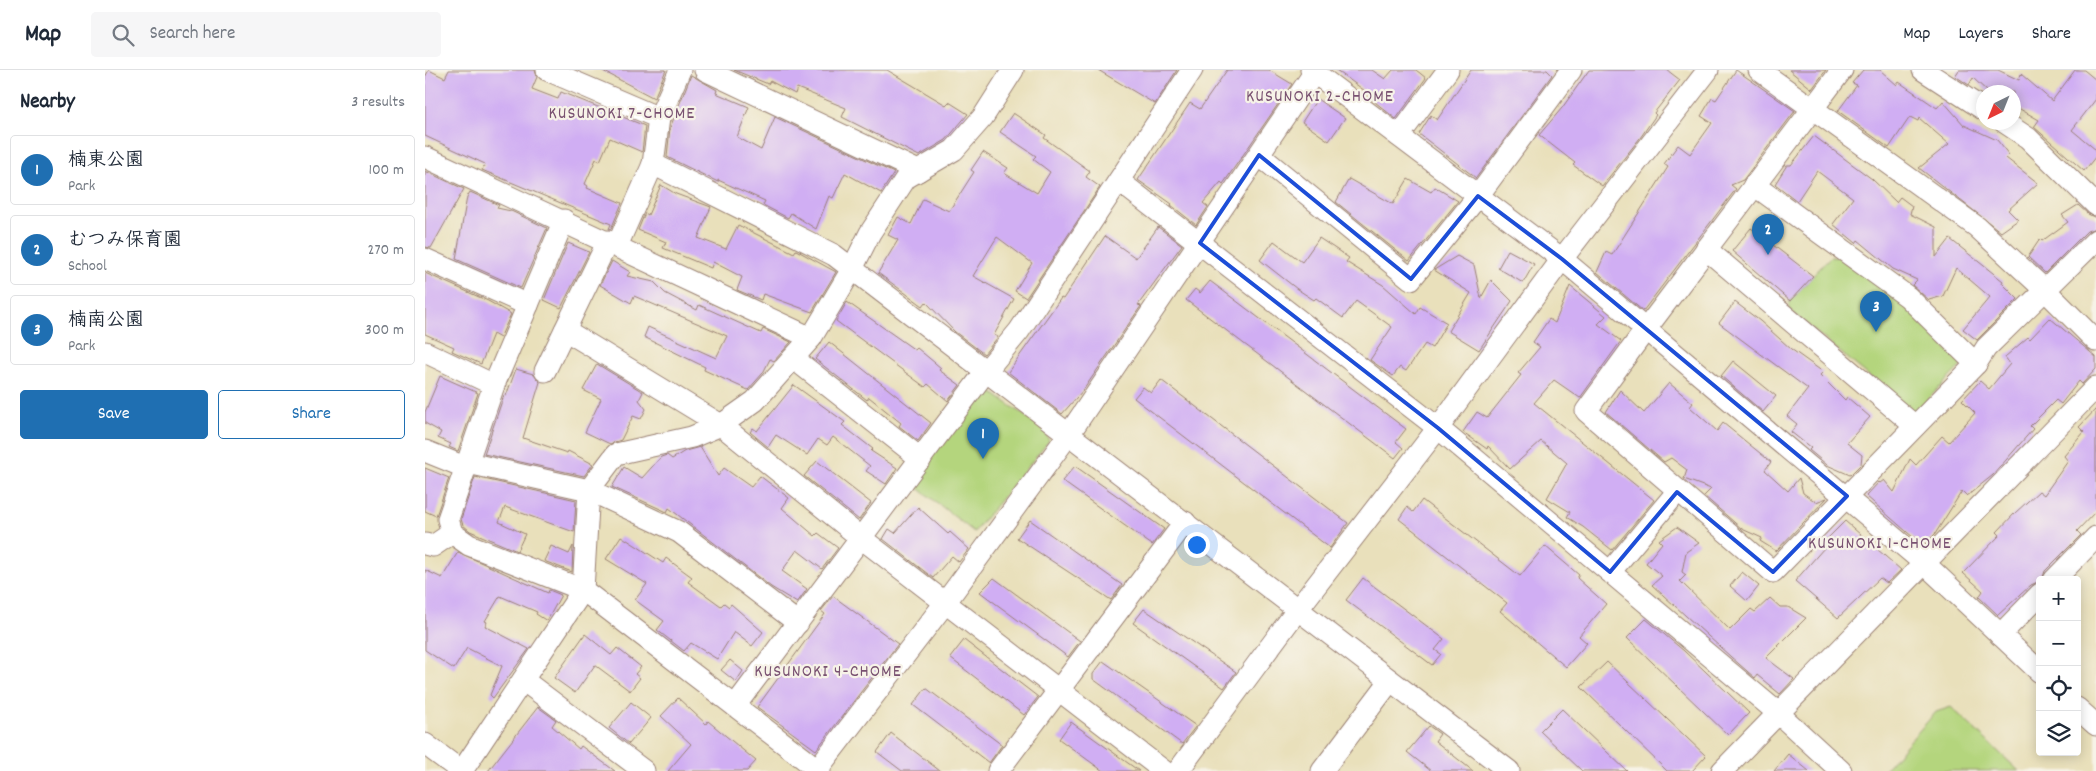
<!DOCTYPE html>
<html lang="en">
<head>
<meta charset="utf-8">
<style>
  :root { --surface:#fff; --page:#f6f6f7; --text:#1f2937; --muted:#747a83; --line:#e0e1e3; --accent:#1f6fb2 }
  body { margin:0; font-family:Dekko,"Klee One",sans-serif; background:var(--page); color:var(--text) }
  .controls { position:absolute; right:15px; bottom:15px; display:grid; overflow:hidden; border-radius:5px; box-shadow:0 2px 12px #0003 }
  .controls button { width:45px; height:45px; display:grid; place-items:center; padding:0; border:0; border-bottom:1px solid var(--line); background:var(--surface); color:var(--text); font:25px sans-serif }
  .compass { position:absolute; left:1551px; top:15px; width:45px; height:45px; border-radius:50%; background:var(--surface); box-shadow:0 2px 12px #0003; rotate:223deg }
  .you { position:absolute; left:771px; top:474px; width:18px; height:18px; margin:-12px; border:4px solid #fff; border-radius:50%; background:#1a73e8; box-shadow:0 0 0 8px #1a73e833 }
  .badge { display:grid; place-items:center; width:32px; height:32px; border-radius:50%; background:var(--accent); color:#fff; font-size:16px; font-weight:700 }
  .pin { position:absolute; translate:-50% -41px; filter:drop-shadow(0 1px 2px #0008) }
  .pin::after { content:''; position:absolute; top:26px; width:18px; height:15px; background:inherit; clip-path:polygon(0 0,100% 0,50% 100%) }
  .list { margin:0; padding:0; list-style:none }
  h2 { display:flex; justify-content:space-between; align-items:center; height:65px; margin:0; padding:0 20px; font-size:21px }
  h2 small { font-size:16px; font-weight:400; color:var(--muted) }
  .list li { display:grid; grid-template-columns:32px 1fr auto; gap:15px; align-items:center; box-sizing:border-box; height:70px; margin:0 10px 10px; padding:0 10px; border:1px solid var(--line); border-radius:5px }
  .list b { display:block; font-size:19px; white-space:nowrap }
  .list p { margin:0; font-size:16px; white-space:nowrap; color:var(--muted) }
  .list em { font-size:16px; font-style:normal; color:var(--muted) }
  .actions { display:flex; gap:10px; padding:15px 20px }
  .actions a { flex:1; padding:11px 0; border:1px solid var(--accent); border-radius:5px; text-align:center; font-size:18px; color:var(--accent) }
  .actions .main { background:var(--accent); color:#fff }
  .icon { flex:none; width:28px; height:28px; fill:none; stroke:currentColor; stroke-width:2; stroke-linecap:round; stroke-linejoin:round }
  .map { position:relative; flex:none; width:1671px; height:701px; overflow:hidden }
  header { display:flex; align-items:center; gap:30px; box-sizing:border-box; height:70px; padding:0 25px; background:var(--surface); border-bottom:1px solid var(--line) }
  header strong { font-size:24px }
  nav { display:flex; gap:28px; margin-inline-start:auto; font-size:18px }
  .search { width:350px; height:45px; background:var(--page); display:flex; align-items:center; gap:12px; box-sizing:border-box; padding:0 18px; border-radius:5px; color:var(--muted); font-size:19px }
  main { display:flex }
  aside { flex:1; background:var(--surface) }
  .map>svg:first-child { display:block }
</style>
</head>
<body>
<header>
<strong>Map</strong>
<div class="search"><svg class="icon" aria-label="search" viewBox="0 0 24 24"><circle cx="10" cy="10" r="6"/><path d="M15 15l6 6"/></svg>Search here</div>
<nav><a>Map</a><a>Layers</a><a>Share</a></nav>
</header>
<main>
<aside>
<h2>Nearby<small>3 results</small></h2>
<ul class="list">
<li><span class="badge">1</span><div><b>楠東公園</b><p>Park</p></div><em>100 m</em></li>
<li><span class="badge">2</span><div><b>むつみ保育園</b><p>School</p></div><em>270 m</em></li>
<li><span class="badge">3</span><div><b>楠南公園</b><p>Park</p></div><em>300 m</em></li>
</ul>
<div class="actions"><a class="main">Save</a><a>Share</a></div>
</aside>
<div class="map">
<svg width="1671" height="701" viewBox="0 0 1671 701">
  <rect width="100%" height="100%" fill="#f7f3e8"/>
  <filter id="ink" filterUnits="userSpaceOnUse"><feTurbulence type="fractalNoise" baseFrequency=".02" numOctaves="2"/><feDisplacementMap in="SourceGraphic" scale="10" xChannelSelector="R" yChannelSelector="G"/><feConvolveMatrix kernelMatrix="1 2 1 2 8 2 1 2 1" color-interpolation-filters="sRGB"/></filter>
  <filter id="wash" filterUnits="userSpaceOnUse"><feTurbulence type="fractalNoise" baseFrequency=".0096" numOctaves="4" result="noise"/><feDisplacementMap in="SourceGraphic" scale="20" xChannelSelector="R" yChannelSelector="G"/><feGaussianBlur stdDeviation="1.12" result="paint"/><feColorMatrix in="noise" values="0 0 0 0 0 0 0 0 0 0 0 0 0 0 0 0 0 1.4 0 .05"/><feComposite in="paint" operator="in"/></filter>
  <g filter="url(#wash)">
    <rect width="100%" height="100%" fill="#e9e0bb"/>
    <g fill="#b4d57d" stroke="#7f7a54">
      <path d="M1405,187H1413L1477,231L1537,295L1489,343L1364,240L1365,231Z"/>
      <path d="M562,319L620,360L624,371L549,462L492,417V401L554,321Z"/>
      <path d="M1526,637L1594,701H1458L1511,642Z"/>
    </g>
    <g id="blocks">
      <g fill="#d0aef3">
        <path d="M4,0L20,8L24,0H110L112,7L107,19L133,29L136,22L220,56L217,82L185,68L175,91L171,89L160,114L163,116L162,118L197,133L186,159H184L186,154L57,100L60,94L0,66V7Z"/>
        <path d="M176,0H241L229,28Z"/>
        <path d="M309,0H462L521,35L524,32L543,44L521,70L494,86L417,47L421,38L372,18L370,24L345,11L343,14Z"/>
        <path d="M673,0H752L730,34Z"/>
        <path d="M802,0H844L867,14L798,114L796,112L778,133L783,137L771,155L746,135L747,134L713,110L765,33L775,39Z"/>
        <path d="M911,0H947L960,9L968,0H991L1001,8L971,49L945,28L947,26Z"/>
        <path d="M1046,0H1122L1127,5L1051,108L994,64L1006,45L1012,50Z"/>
        <path d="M1164,0H1242L1255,10L1229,43L1231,45L1215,68L1177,116L1148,95L1150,93L1114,65L1137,38Z"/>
        <path d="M1311,0L1370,41L1318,110L1306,115L1311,119L1218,241L1172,202L1181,182L1187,185L1243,97L1239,94L1253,75L1265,84L1287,53L1276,46L1287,28L1291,30Z"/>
        <path d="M1364,0H1401L1387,19Z"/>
        <path d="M1438,0H1455L1472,15L1474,12L1512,38L1518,31L1539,55L1572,70L1584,85L1581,88L1613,113L1583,140L1593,150L1576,162L1494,98L1524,74L1494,48L1493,51L1485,47L1464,78L1413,41L1432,15L1427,13Z"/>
        <path d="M1534,0H1573L1594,10L1596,4L1627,31L1650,0H1659L1671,10V29L1647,60L1671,80V86L1659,101L1609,57L1614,50L1588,35V22H1563L1548,8L1544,15L1530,6Z"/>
        <path d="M266,5L292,20L291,23L324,37L312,67L336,80L350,47L469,103L456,123L420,103L408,128L404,126L391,159L366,143L363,148L338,135L340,131L293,110V112L242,87L245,58Z"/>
        <path d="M892,29L920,48L904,71L877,52Z"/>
        <path d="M588,43L621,65L619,68L665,101L661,107L675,117L601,228L590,221L607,193L572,167L548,206L589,229L569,265L573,267L559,284L530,262L501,232L498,236L453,203L473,170L463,165L473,147L486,154L498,129L524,141L549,102L546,100L558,82L583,98L579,103L612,123L625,102L608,89L611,86L575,62Z"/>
        <path d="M1389,66L1447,109L1471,132L1475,127L1487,136L1485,144L1511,157V187L1525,169L1578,211L1577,213L1593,229L1552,270L1538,259L1565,227L1531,198L1518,226L1504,230L1487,215L1492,210L1468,199L1433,170L1431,173L1408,154L1428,128L1392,101L1372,131L1350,114L1362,95H1366Z"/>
        <path d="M0,101L39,119L6,178L0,177Z"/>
        <path d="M924,109L968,134L983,109L1006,122L1010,117L1033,131L984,191L911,132Z"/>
        <path d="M236,115L251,124L286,137L273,168L301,179L313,155L369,183L371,180L411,202L387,242L338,224L336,230L312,220L317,207L288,192L286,198L238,178L241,172L213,160L220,143L223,145Z"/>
        <path d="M45,122L74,135L72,138L86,141L122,158L96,218L31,189L42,127Z"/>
        <path d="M1653,135L1663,144L1671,148V158L1662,161L1620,203L1603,187L1615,169L1617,171L1643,152L1637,145Z"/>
        <path d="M733,157L757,175L713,235L716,236L659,319L637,344L583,302L636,228L638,229L680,166L711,188Z"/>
        <path d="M1326,158L1388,206L1365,231L1307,181Z"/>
        <path d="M894,168L924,188L921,192L958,215L991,244L995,237L1022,253L1007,278L1000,274L981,301L975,297L968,306L945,290L967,257L931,231L918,248L891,228L889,230L872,219L835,190L849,171L877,192Z"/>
        <path d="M143,173L164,182L136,238L119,230Z"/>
        <path d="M1083,180L1109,194L1098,213L1073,198Z"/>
        <path d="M1032,186L1049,195L1056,228L1066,210L1087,231L1054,280L1023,261L1046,223L1009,200Z"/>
        <path d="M187,191L205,202L202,206L229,212L240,223L272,240L274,235L336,263L338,259L366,272L349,291L345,289L338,303L323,320L279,300L280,297L219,267L223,257L291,288L302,266L209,226L206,233L175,215Z"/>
        <path d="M0,203L63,231L86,244L75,268L68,264L56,294L27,281L29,277L0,264Z"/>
        <path d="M785,211L981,359L971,372L978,378L970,388L761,230L770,219L775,223Z"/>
        <path d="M1145,216L1181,246L1173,254L1196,271L1155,328L1129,310L1109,333L1229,430L1187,480L1158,457L1142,447L1145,442L1122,428L1142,393L1116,371L1085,399L1063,376L1062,379L1038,362L1052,342L1062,348L1096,305L1093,303L1115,277L1108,272L1124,249L1130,253Z"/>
        <path d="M422,232L490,280L492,278L516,298L514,300L535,315L523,331L503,314L500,317L411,251Z"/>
        <path d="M1310,232L1335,251L1366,279L1398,302L1395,305L1420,330L1422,327L1445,347L1422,373L1437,385L1436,394L1425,405L1402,395L1384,380L1386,378L1366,362L1372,354L1362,346L1383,319L1294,253Z"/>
        <path d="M1625,248L1671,287V299L1657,314L1654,311L1636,334L1631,330L1605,356L1608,359L1568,405L1542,426L1537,421L1510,464L1498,476L1441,426L1454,412L1455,413L1459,410L1469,422L1485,389L1491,395L1517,366L1524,372L1550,343L1537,330L1555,311L1564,319L1585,294L1580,287L1603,267L1605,269Z"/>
        <path d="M404,272L506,353L493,371L474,356L476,353L444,327L442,330L390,289Z"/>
        <path d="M1308,291L1351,326L1338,342L1296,306Z"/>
        <path d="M172,294L218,322L214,330L221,339L216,349L208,346L196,370L185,374L160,362L176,329L158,320Z"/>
        <path d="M91,299L108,304L115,312L98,368L142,383L143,381L168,394L159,406L59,384L79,325L81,326Z"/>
        <path d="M15,306L53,323L33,381L24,377L26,374L13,368L16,362L0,353V342Z"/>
        <path d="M736,310L923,453L905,478L709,328L718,317L726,323Z"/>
        <path d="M1244,313L1268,333L1265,337L1292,361L1298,353L1346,392L1340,400L1363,421L1374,408L1378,423L1391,432L1402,428L1351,481L1335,471L1337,468L1317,459L1279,426L1286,419L1259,409L1262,400L1246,388L1239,392L1181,342L1195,320L1219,343Z"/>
        <path d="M369,315L420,352L417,355L448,379L446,381L472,398L461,414L441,401L445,396L408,367L402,375L393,369L382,385L351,365L343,377L325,362L328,358L332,361Z"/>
        <path d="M1671,339V441L1652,461L1656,465L1620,501L1617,510L1606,515L1573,545L1554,527L1558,521L1538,503L1575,465L1572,462L1590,443L1614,421L1619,425L1643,391L1639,386L1659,362L1654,357Z"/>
        <path d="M275,377L293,406L299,398L326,417L335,406L364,428L357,438L390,466L393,463L413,478L397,499L372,480L357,501L382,519L372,533L346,517L244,438L242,442L187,417L199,397L217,408L236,387L242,385L247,389L260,381Z"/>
        <path d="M392,391L446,433L434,450L379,406Z"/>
        <path d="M650,396L739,459L727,475L637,411Z"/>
        <path d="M0,398L24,408L11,446L0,441Z"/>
        <path d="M50,407L151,430L149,462L80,437L74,452L100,464L92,481L45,461L38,455L36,449Z"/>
        <path d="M997,430L1095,506L1120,476L1154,505L1152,508L1181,534L1154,566L1162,573L1141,597L1075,541L1082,533L974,449L982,437L988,442Z"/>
        <path d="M493,437L523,464L525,462L544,479L534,492L527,486L508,508L458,469L464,459L470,463Z"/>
        <path d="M605,450L697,515L686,530L592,468Z"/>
        <path d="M1420,451L1476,500L1462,513L1455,508L1413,548L1370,511L1399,478L1396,475Z"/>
        <path d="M1252,457L1274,473L1261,482L1257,502L1261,505L1255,511L1305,560L1326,539L1330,542L1345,528L1355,537H1363L1381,548L1341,588L1369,609L1355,624L1332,605L1330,608L1306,587L1227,515L1237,506L1221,493L1237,473L1234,470Z"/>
        <path d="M196,466L238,493L241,488L267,507L263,512L296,536L299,533L304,537L306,534L338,562L327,576L309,562L292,589L266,573L259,581L232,560L239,551L210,530L222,514L181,489Z"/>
        <path d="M126,476L144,484L148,476L147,502L119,491Z"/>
        <path d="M33,482L123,523L124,520L136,525L122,551L111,544L112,542L75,526L60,551L62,552L60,556L104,579L68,628L65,625L77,596L42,578L29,599L0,580V500L17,508Z"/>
        <path d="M1317,502L1334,516L1322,531L1305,516Z"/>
        <path d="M569,508L655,571L643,587L555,522Z"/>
        <path d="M938,508L1019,569L1010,580L1016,584L1007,595L921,530Z"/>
        <path d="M408,526L473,574L391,680L332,637L400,544L396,541Z"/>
        <path d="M719,539L811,602L799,618L708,553Z"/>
        <path d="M1221,549L1259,581L1324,643L1303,665L1202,568Z"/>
        <path d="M160,564L186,585L192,578L216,597L210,604L215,608L205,621L170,595L150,623L129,608Z"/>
        <path d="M539,570L613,627L599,645L525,588Z"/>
        <path d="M305,590L318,601L311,612L296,600Z"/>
        <path d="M678,591L771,656L757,674L668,609V604Z"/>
        <path d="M1182,592L1281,686L1267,701H1242L1156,617Z"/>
        <path d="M501,618L577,675L564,693L488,635Z"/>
        <path d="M253,628L281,654L283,651L331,691L322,701H243L266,674L236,646Z"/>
        <path d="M206,632L226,648L204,674L184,658Z"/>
        <path d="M113,637L131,650L127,656L154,679L156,676L190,701H63Z"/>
        <path d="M1137,639L1202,701H1157L1115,661Z"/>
        <path d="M646,652L714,701H678L634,669Z"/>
        <path d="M1004,656L1015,664L1010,671L1048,701H1006L982,682Z"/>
        <path d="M466,663L515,701H477L452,682Z"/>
        <path d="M1363,684L1384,701H1349Z"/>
      </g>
    </g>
  </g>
  <g filter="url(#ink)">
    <use href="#blocks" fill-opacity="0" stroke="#9a8073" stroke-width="1"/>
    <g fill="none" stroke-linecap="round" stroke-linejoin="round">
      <defs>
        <g id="minor">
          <path d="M122,0L234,48"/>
          <path d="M255,0L234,48L228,94L409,185L1084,701"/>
          <path d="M280,0L493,101"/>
          <path d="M886,0L1137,189L1499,493L1615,602"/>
          <path d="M1334,0L1552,157L1621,221L1671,271"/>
          <path d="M1417,0L1221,259L1161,341L1348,502L1551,294L1561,278L1671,170"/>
          <path d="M1498,0L1558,39"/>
          <path d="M1579,52L1603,68L1671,135"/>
          <path d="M974,66L1023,0"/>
          <path d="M834,85L986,209L1053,126L1146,0"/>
          <path d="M0,87L386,268"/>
          <path d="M694,111L1013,358L1353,643L1416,701"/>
          <path d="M1329,115L1483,227L1551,294"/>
          <path d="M139,150L69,315L23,449L27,463L44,475L158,520L395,701"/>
          <path d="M192,176L228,94"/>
          <path d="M1281,179L1490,356"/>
          <path d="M0,189L103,235"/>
          <path d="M140,260L296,355L436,468L739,701"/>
          <path d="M0,282L69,315"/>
          <path d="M368,288L496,389"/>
          <path d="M120,301L183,171"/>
          <path d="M0,381L42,398"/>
          <path d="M43,393L164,420L254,462L373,553"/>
          <path d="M0,474L8,476L27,463"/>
          <path d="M1185,502L1252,422"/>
          <path d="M1629,510L1671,467"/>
          <path d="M1575,565L1615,524"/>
          <path d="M98,610L219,701"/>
          <path d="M310,636L561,301L594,261L767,0"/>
          <path d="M1652,638L1671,655"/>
          <path d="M0,674L36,701"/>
          <path d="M37,701L158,520L164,420L191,384L267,367L296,355L330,331L386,268L426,201L445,163L481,108L529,80L558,47L588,0"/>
          <path d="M391,701L520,533L644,364L891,0"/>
          <path d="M573,701L760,452"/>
          <path d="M753,701L873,539L1013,358L1137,189L1283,0"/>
          <path d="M897,701L965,611"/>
          <path d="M1297,701L1671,317"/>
        </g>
      </defs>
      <use href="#minor" stroke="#9a8073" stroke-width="23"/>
      <use href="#minor" stroke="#fff" stroke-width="21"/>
    </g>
  </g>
  <path fill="none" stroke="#1d4ed8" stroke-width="4" stroke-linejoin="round" d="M834,85L986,209L1053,126L1137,189L1422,426L1348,502L1252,422L1185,502L1013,358L775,173Z"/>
  <g text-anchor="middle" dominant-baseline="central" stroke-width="4.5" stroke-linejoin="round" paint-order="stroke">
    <g font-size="18" letter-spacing="1" fill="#795171" stroke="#f7f3e8">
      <text x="895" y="27">KUSUNOKI 2-CHOME</text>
      <text x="197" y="44">KUSUNOKI 7-CHOME</text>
      <text x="1455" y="474">KUSUNOKI 1-CHOME</text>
      <text x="403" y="602">KUSUNOKI 4-CHOME</text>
    </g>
  </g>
</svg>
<div class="controls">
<button>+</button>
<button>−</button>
<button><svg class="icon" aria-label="locate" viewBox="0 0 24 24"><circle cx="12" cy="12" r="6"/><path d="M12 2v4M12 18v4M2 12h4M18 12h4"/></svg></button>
<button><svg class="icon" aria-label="layers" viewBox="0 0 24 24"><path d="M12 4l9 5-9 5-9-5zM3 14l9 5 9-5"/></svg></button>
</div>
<svg class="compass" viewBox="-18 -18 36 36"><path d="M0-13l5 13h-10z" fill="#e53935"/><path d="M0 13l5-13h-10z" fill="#747a83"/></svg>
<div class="you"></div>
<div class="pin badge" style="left:558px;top:389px">1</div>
<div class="pin badge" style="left:1343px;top:185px">2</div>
<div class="pin badge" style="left:1451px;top:262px">3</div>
</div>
</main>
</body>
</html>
